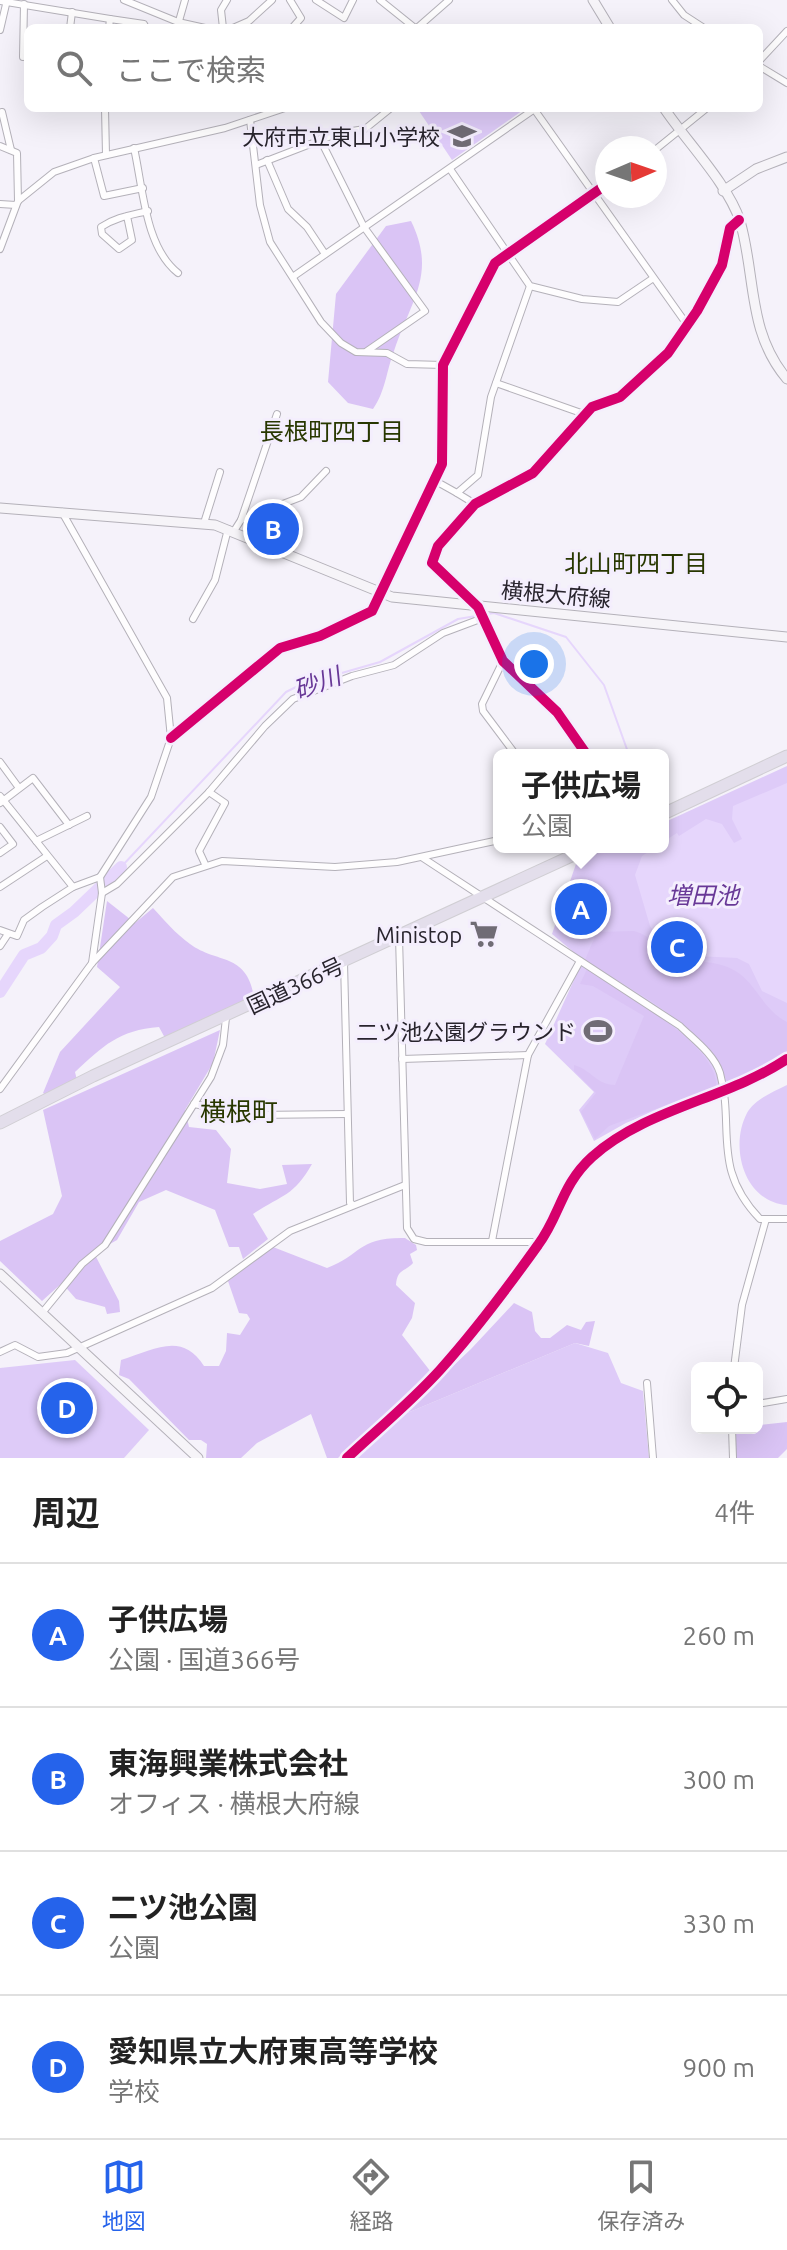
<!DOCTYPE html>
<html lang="ja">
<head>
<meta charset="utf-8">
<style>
  :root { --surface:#fff; --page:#f2f2f2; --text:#222; --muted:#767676; --line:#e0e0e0; --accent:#2563eb }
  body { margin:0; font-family:Ubuntu,"Noto Sans JP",sans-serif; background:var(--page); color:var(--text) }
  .controls { position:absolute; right:24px; bottom:24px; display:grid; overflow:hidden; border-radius:12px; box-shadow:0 8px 32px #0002 }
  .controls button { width:72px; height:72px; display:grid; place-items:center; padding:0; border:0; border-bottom:2px solid var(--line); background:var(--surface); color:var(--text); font:40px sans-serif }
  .compass { position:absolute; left:595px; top:136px; width:72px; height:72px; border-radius:50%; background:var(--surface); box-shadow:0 8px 32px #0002; rotate:88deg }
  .you { position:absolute; left:534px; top:664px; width:28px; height:28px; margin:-20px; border:6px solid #fff; border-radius:50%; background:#1a73e8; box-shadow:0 0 0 12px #1a73e833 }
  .badge { display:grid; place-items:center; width:52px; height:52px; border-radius:50%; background:var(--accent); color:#fff; font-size:26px; font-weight:700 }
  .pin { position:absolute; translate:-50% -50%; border:4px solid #fff; box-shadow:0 2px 8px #0006 }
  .popup { position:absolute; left:493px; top:749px; width:176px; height:104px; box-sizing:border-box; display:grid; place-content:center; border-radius:12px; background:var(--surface); filter:drop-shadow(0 2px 6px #0005); font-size:26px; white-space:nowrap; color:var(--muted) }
  .popup b { font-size:30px; color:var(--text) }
  .popup::after { content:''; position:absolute; left:50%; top:100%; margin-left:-16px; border:16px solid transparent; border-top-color:var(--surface) }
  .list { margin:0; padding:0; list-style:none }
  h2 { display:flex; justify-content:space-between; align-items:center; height:104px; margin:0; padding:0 32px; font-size:34px }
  h2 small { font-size:26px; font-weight:400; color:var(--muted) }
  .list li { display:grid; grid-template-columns:52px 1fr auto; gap:24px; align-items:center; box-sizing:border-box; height:144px; padding:0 32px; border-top:2px solid var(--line) }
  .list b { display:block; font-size:30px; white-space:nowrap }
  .list p { margin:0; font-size:26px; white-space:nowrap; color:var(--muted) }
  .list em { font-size:26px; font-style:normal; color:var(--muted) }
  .icon { flex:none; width:44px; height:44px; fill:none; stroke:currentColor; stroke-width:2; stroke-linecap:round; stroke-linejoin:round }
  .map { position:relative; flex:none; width:787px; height:1458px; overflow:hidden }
  .search { position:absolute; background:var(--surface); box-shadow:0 8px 32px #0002; left:24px; right:24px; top:24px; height:88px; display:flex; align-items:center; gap:20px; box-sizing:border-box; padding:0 28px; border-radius:12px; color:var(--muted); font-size:30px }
  .sheet { height:680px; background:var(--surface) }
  nav { display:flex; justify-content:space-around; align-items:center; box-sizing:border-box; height:112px; border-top:2px solid var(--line); background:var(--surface); font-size:22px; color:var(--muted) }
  nav a { display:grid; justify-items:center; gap:4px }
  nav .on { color:var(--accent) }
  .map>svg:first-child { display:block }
</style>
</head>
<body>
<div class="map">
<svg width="787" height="1458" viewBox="0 0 787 1458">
  <rect width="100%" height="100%" fill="#f5f2fa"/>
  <g fill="#decbf8">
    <path d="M417,108H526L452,160Z"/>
    <path d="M787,766V1062L729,1090L723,1084L626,1123L594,1141L579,1110L594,1092L545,1044L583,960L552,934L577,861L612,847H663V823Z"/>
    <path d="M787,1085V1205C744,1202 729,1147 747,1113C755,1099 773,1092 787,1085Z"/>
    <path d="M575,1343L608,1353L621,1383L643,1391L649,1458H353L400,1416Z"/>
    <path d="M75,1360L149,1430L124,1458H0V1368Z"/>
  </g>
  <g fill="#dac4f5">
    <path d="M411,221C437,274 411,300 394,351C386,372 386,390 373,409L348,403L328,382L336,294L386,226Z"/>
    <path d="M107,901L135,923L153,908C164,920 176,934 190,944C217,964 246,952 254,996L165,1038L159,1027C119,1030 103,1046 75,1072L77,1080L46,1095L43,1093L60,1052L120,987L97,967Z"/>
    <path d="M634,931C656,937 653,949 668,955C692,964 719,958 740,974C758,988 765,1011 787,1022V1058L729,1086C707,1025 636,994 585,960L597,932Z"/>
    <path d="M587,969C618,990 721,1046 716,1087L609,1126L595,1139L581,1112L596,1093L574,1071V1065C590,1069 597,1085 615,1085L644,1016L593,986L580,984Z"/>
    <path d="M220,1030L213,1063L185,1110L189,1127L216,1130L231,1149L227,1183L260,1189L287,1184L282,1165L312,1164C293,1197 283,1194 253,1214L268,1239L243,1259L239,1247H229L215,1210L166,1190L139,1202L117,1240L94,1253L119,1301L120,1312L107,1314L105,1307L76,1299L62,1283L42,1301L0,1261V1241L53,1214L62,1196L43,1110Z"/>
    <path d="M405,1238L416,1245L417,1250L410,1254L413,1263C405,1272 397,1269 396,1285L415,1303L412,1318L402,1335L431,1372L338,1458H327L311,1414L257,1443L241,1458H206L207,1444L201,1440H189L129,1379L119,1375L121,1360C154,1350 182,1331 204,1366H219L226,1351L227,1333L240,1335L250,1319L247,1314L239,1313L228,1281L273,1247L327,1268C362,1255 357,1237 405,1238Z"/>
    <path d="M514,1303L532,1312L535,1331L541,1338H550L567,1325L581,1330L586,1322L595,1321L589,1346L575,1343L400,1416L471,1349Z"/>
    <path d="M787,1422V1449L778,1458H734L733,1428Z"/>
  </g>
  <path fill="#e6d6fc" d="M787,783V1003L762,991L749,964L737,958L695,956L665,948L650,926L635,875L642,856L656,847H663V842L677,833L679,836L706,819L722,824L734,843L742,839L732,819L733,806Z"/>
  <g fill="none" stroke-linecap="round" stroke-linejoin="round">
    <path stroke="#e6d6fc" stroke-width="2" d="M121,867L286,692L300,685L380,662L458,619L494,613L566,637L604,685L629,755"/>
    <path stroke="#e6d6fc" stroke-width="12" d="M0,992L24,955L41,948L52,936L56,925L74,912L121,867"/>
    <defs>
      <g id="street">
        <path d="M124,0L178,22L205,28"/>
        <path d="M290,0L301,18L292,28"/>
        <path d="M316,0L344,18L353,0"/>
        <path d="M380,0L415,28"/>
        <path d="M672,0L684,15L704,28"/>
        <path d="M0,1L110,19"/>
        <path d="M70,28L72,12"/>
        <path d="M109,28L110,19L144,24L146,28"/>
        <path d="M177,28L185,0"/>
        <path d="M223,28L221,10L227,0"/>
        <path d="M233,28L249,21L272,0"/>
        <path d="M417,28L449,0"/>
        <path d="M0,30L7,0"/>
        <path d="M23,57L24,4"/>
        <path d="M759,61L787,31"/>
        <path d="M759,66L787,83"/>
        <path d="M105,108L106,155"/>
        <path d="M534,109L688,326"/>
        <path d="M2,112L11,150"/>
        <path d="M250,120L260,205L270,242L321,322L341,343L356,352L387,353L407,364L443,365"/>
        <path d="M320,139L364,227L425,311L367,351"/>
        <path d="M0,146L17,153L18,201"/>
        <path d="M134,148C143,188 145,247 178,273"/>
        <path d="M655,150L707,108"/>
        <path d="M94,158L104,196L143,188"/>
        <path d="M267,160L288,209L307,227L325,254"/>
        <path d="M256,165L339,133L365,129L391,108"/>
        <path d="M450,169L530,286L582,299L618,302L652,279"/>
        <path d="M0,204L16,205"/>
        <path d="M127,216L132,240L119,249L102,234L101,227C116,217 132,215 148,211"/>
        <path d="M0,249L18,201L54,172L94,158L225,128L285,108"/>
        <path d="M294,276L536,108"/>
        <path d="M496,383L584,414"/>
        <path d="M432,479L457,493"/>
        <path d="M475,504L457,493L478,475L491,397L530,286"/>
        <path d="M241,520L277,414"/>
        <path d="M204,523L220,472"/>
        <path d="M234,531L241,520L301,497L326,471"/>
        <path d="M193,619L215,580L228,529"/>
        <path d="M503,661L482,704L483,711L516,755"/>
        <path d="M171,738L280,648L320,636L372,611L442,464L443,365L495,263L607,184"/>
        <path d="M587,755L557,712L503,661L478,607L432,563L438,546L475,504L533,473L592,407L620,397L668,353L697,311L722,265L730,228L739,220"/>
        <path d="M0,762L19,788"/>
        <path d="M0,796L73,887"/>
        <path d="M0,803L33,778L69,825"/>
        <path d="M0,827L13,844L0,853"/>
        <path d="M36,841L87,816"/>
        <path d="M423,858L680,1026C693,1039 714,1054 720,1073C735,1128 711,1168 760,1219H787"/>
        <path d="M205,864L199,851L225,803L209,792"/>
        <path d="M0,887L47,856"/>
        <path d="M102,893L117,884L209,792L265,726L293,699L352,676L394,665L443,633L483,618"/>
        <path d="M0,930L17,936L24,920L42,907L73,887L100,877L151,797L171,738L167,698L62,512"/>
        <path d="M399,937L407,1228L414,1239L426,1242H541"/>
        <path d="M0,946L8,934"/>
        <path d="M344,962L350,1203L352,1204"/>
        <path d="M92,963L102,893L100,877"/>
        <path d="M402,1059L528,1055"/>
        <path d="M0,1089L92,963L173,877L222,861L335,867L397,862L499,840"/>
        <path d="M194,1104L249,1115L347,1114"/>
        <path d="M492,1241L528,1055L580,961"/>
        <path d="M42,1313L82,1264L105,1245L211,1077L223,1045L226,1018"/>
        <path d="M0,1352L15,1345L38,1357L67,1353L212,1288L290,1231L405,1185"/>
        <path d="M734,1368L742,1305L766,1219"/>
        <path d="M647,1383L653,1458"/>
        <path d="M757,1404L787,1399"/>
        <path d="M732,1428L733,1458"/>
        <path d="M347,1458C378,1429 412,1401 440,1370C475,1331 508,1287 538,1245C560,1216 561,1185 592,1157C647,1108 727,1099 787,1059"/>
      </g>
      <g id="secondary">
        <path d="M593,0L610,28"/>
        <path d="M664,108C686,141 728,184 740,221C756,276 747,332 787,379"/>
        <path d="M723,191L756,169L787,157"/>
        <path d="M0,508L215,525L392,597L787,637"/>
        <path d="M0,1274L198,1458"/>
      </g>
      <g id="highway">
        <path d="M663,814L787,756"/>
        <path d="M0,1123L93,1076L591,847"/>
      </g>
    </defs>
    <use href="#street" stroke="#b4b1b9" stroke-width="8"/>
    <use href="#secondary" stroke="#b4b1b9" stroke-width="11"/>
    <use href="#highway" stroke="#d0ced3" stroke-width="13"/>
    <use href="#street" stroke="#fefdfe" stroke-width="6"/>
    <use href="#secondary" stroke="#f6f4f8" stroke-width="9"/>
    <use href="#highway" stroke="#e3deeb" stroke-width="11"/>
    <defs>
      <g id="cycleway">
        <path d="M171,738L280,648L320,636L372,611L442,464L443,365L495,263L607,184"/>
        <path d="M587,755L557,712L503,661L478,607L432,563L438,546L475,504L533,473L592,407L620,397L668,353L697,311L722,265L730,228L739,220"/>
        <path d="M347,1458C378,1429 412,1401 440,1370C475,1331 508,1287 538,1245C560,1216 561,1185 592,1157C647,1108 727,1099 787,1059"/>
      </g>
    </defs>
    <use href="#cycleway" stroke="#f4eefd" stroke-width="15"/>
    <use href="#cycleway" stroke="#d6006c" stroke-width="10"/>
  </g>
  <defs>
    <symbol id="school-bare" viewBox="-9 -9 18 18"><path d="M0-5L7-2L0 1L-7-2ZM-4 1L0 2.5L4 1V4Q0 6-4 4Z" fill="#706c75" stroke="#f4eefd" stroke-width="2.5" paint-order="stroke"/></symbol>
    <symbol id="supermarket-bare" viewBox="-9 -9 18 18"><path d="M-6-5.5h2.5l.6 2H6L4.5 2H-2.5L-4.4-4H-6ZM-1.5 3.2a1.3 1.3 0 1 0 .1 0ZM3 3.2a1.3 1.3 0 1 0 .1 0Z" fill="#706c75" stroke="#f4eefd" stroke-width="2.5" paint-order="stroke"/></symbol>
    <symbol id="stadium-bare" viewBox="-9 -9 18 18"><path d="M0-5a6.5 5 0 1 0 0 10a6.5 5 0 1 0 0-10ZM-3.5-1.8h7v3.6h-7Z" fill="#706c75" stroke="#f4eefd" stroke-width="2.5" paint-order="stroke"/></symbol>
  </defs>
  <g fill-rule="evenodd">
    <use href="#school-bare" x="442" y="116" width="40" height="40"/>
    <use href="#supermarket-bare" x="464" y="914" width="40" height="40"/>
    <use href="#stadium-bare" x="578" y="1011" width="40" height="40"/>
  </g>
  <g text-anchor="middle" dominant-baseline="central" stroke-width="6" stroke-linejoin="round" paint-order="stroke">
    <g font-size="22" fill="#28242d" stroke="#f4eefd" text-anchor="end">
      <text x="440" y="136">大府市立東山小学校</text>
      <text x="462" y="934">Ministop</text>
      <text x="576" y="1031">二ツ池公園グラウンド</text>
    </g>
    <g font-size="22" fill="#28242d" stroke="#f4eefd">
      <text transform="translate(556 594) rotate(5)">横根大府線</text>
      <text transform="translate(295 985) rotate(-25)">国道366号</text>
    </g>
    <g font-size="24" fill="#283700" stroke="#f4eefd">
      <text x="332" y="431">長根町四丁目</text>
      <text x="636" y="563">北山町四丁目</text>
    </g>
    <g font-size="24" font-style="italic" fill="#683897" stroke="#f4eefd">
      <text transform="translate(317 683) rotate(-20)">砂川</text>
      <text x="703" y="895">増田池</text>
    </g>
    <g font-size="26" fill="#283700" stroke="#f4eefd">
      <text x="239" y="1111">横根町</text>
    </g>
  </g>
</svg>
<div class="controls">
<button><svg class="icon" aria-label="locate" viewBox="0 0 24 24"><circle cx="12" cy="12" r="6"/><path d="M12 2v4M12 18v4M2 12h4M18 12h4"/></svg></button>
</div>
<svg class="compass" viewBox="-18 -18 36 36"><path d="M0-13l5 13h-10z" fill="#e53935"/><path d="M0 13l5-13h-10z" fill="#767676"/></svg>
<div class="you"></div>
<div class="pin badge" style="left:581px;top:909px">A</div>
<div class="popup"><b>子供広場</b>公園</div>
<div class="pin badge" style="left:273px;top:529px">B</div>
<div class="pin badge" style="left:677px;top:947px">C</div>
<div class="pin badge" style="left:67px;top:1408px">D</div>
<div class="search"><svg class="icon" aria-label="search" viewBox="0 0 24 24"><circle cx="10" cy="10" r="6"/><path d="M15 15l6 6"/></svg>ここで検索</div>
</div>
<section class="sheet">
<h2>周辺<small>4件</small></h2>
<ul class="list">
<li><span class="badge">A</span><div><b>子供広場</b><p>公園 · 国道366号</p></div><em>260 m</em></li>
<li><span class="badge">B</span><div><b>東海興業株式会社</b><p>オフィス · 横根大府線</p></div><em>300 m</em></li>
<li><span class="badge">C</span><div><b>二ツ池公園</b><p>公園</p></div><em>330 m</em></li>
<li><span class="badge">D</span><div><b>愛知県立大府東高等学校</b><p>学校</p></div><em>900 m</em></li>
</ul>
</section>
<nav>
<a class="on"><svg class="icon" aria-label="map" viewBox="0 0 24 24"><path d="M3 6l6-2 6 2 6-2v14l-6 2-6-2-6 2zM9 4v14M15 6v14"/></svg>地図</a>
<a><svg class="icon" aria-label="directions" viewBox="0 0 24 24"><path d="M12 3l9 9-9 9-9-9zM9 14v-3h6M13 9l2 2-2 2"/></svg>経路</a>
<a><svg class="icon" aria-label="saved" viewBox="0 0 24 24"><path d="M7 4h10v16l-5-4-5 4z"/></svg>保存済み</a>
</nav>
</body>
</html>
